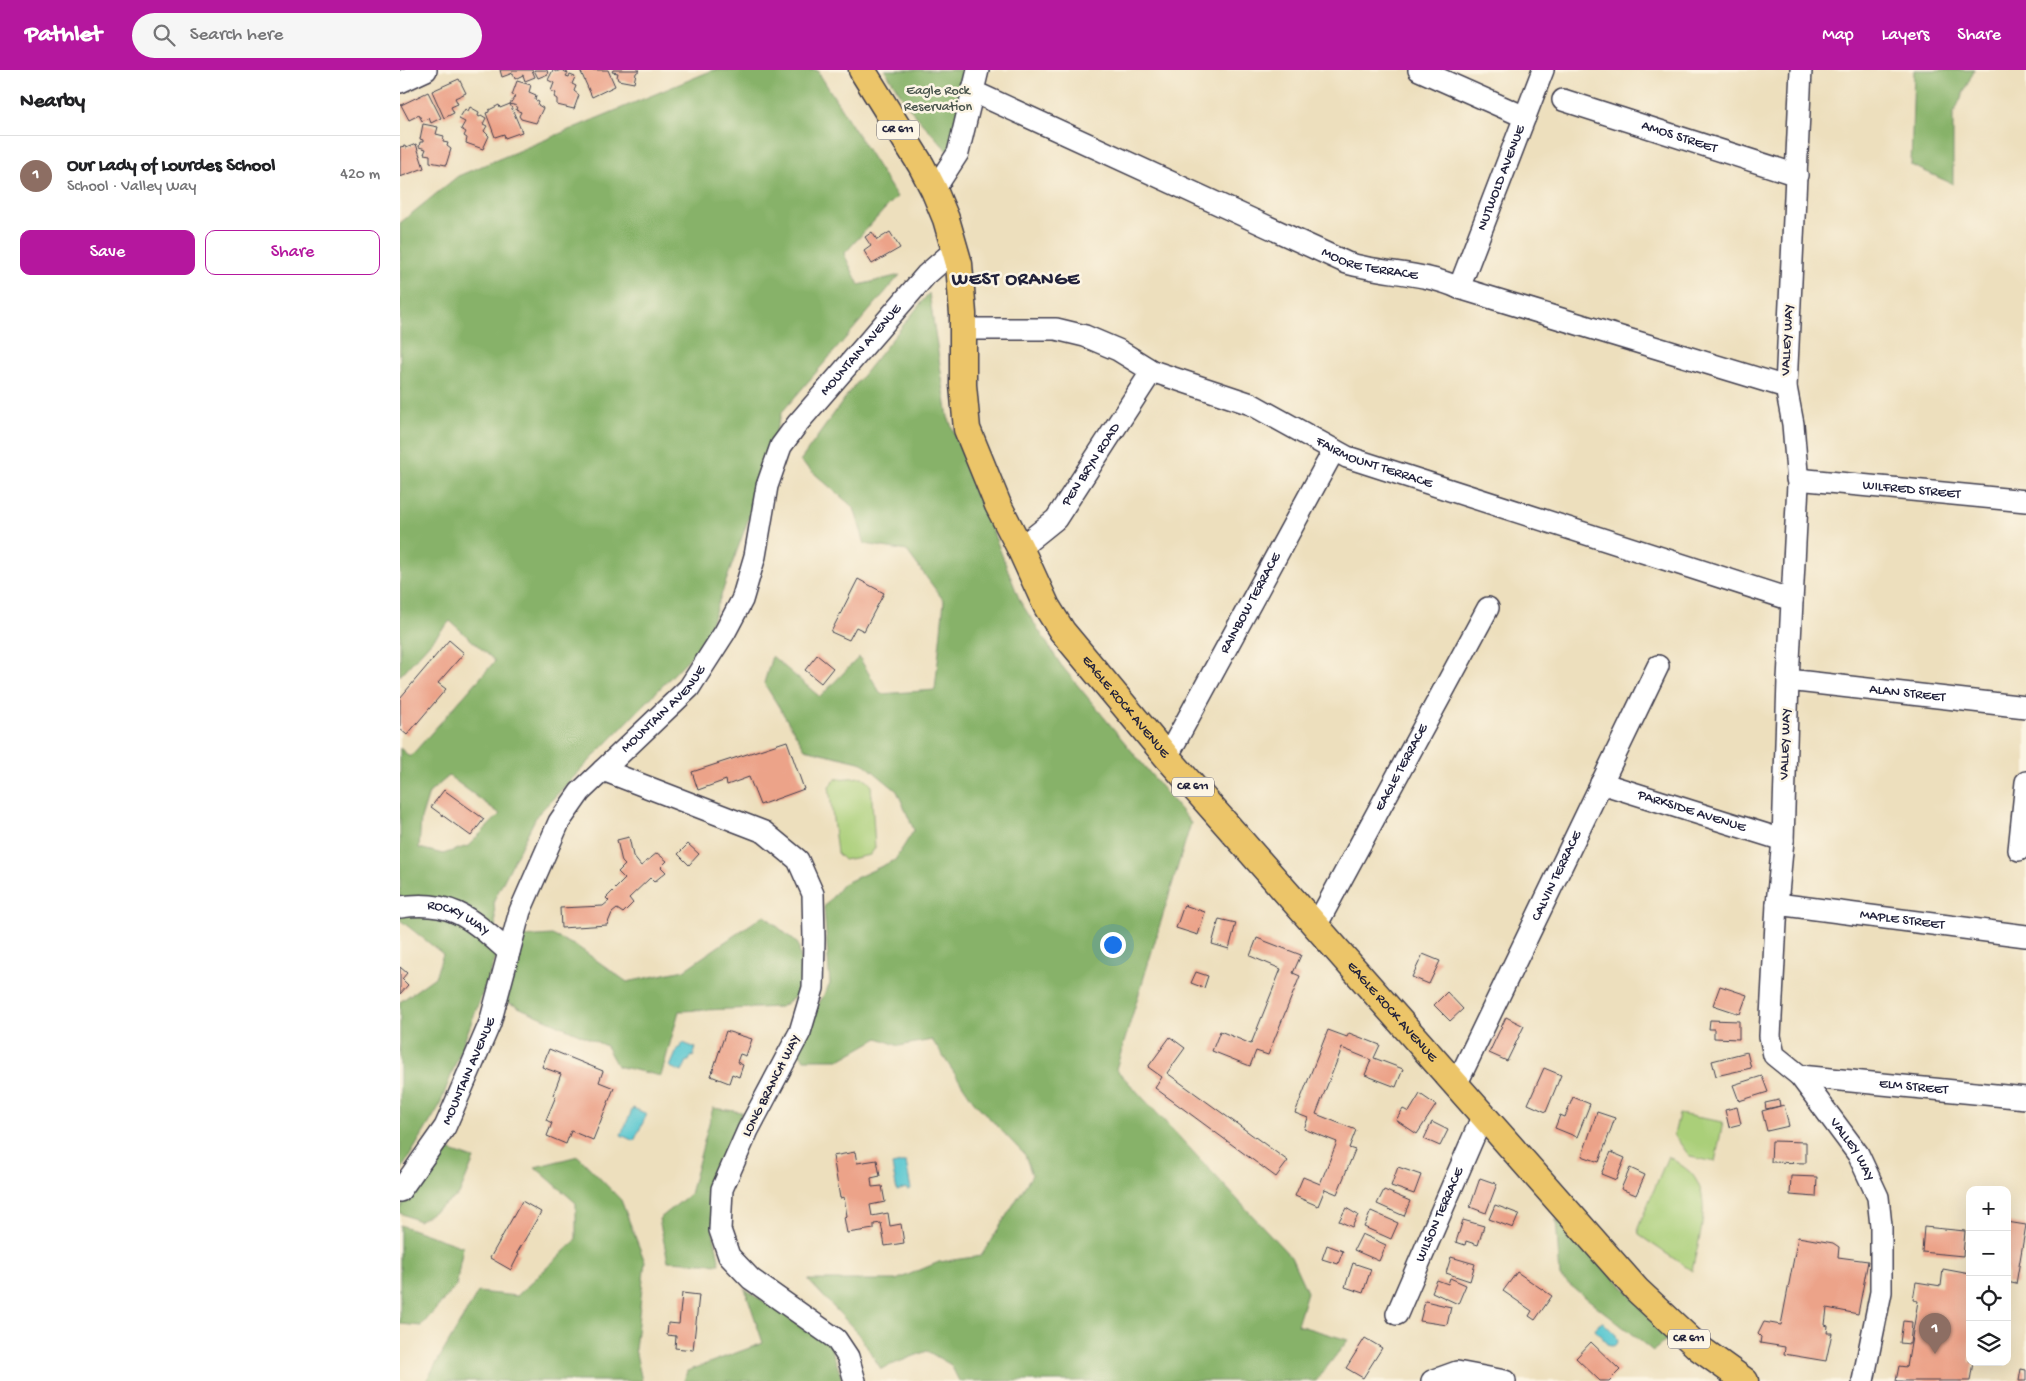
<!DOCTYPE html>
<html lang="en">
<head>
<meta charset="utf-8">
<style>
  :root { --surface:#fff; --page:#f6f6f6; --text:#202124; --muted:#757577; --line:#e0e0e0; --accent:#b5179e }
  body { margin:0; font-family:"Gochi Hand",sans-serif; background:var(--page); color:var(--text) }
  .controls { position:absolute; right:15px; bottom:15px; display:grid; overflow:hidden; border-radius:10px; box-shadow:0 5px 20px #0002 }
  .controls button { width:45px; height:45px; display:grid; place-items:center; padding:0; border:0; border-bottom:1px solid var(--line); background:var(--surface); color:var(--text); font:25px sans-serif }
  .you { position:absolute; left:712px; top:874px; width:18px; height:18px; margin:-12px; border:4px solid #fff; border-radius:50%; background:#1a73e8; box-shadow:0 0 0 8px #1a73e833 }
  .badge { display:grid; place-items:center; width:32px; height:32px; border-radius:50%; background:var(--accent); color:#fff; font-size:16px; font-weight:700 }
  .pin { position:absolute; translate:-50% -41px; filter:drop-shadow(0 1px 2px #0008) }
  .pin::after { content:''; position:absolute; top:26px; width:18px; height:15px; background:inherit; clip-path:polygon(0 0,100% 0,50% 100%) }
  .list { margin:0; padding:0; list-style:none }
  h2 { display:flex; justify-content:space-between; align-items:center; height:65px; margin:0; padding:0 20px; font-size:21px }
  h2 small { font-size:16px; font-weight:400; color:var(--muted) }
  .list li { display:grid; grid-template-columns:32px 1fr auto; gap:15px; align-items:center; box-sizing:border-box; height:80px; padding:0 20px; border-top:1px solid var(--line) }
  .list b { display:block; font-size:19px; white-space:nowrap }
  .list p { margin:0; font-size:16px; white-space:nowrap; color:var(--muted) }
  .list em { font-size:16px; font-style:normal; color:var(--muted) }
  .actions { display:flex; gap:10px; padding:15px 20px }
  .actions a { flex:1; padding:11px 0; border:1px solid var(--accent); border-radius:10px; text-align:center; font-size:18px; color:var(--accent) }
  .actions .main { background:var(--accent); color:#fff }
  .icon { flex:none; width:28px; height:28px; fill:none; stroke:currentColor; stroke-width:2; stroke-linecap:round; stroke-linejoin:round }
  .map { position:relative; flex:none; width:1626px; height:1311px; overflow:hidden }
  header { display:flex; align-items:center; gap:30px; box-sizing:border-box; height:70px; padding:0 25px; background:var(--accent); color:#fff }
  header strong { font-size:24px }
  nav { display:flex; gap:28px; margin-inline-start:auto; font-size:18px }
  .search { width:350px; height:45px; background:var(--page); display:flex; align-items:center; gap:12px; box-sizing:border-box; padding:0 18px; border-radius:28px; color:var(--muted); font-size:19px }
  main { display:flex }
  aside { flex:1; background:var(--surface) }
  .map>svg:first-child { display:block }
</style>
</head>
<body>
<header>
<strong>Pathlet</strong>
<div class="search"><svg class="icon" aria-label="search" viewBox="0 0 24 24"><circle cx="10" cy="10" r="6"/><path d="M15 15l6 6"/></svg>Search here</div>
<nav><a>Map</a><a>Layers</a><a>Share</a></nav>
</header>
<main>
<aside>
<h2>Nearby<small></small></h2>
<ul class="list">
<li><span class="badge" style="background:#8d6e63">1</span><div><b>Our Lady of Lourdes School</b><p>School · Valley Way</p></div><em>420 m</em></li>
</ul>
<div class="actions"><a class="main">Save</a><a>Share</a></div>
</aside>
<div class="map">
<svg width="1626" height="1311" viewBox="0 0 1626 1311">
  <rect width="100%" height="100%" fill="#fcf5e5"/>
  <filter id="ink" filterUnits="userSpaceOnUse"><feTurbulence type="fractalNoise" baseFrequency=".02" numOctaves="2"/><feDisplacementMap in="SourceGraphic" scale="10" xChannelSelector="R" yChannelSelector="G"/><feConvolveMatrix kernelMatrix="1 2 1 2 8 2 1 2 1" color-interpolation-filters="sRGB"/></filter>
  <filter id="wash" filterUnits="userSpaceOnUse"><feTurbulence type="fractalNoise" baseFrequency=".0096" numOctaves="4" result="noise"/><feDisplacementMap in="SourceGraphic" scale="20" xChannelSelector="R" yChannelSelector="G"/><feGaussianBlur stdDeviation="1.12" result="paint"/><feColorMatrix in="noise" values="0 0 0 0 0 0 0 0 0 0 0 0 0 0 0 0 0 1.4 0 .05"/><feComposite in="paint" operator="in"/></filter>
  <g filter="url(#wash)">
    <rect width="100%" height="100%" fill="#eddfbd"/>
    <g fill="#aacf79" stroke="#66785a">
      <path d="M462,707L471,714L475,778L470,785L444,790L437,783L429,716L436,709Z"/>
      <path d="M1279,1044L1323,1052L1315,1092L1290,1087L1274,1065Z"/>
      <path d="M1268,1086C1275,1091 1283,1096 1290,1102C1315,1128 1298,1171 1292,1201L1239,1165L1238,1158Z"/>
    </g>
    <g fill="#87b269" stroke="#546a52" fill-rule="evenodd">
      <path d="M313,0H417L497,127L483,141L444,184L459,215L500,205L382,342L348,450L304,573L137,745L94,830L97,885L39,1037L0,1102V932L35,907L43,884L0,850V678L10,687L95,591L50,551L0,606V153L58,106ZM49,706L100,744L68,776L43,784L19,778L21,749L29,723Z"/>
      <path d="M485,0H573L553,87L509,38Z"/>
      <path d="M1514,0H1574L1553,45V114L1511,95Z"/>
      <path d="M529,223L548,347L620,531L661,595L791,753L716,999L891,1187L907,1222L897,1255L948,1270L916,1311H559L551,1295L527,1281L481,1299L458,1263L408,1210H496L539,1192L581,1186L632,1105L625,1085L574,1032L532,970L499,976L478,968L441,989H404L383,965L414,942L430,914L424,837L443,814L495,790L514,760L497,721L463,693L405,679L364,613L372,586L420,627L459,587L481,624L535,620L544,531L507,481L465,474L454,438L400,391L448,324Z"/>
      <path d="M364,845L398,874L406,919L381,937L279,941L261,1006L217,996L206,976L107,932L122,867L152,865L178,877L227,912L284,900Z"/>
      <path d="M313,1038L342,1042L318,1109L313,1161L320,1194L268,1191L259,1149L290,1124Z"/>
      <path d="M36,1076L74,1089L59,1125L19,1151L0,1143V1139Z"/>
      <path d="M178,1086L221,1130L245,1192L235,1279L242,1311H26L78,1222L117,1226L176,1170V1133L135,1097Z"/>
      <path d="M1156,1149L1272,1266L1253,1281L1160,1207Z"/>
      <path d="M0,1155L63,1177L56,1216L21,1256L0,1254Z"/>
      <path d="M345,1219L430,1275L443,1311H284L287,1301L363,1273Z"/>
    </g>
    <g fill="#5ac7d0" stroke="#3e7486">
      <path d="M283,973L296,978L293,987L291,986L289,991H287L282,1002L270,997L278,978H280Z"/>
      <path d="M233,1038L247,1044L234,1071L221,1065Z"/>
      <path d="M506,1092L511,1119L507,1120L506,1118L497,1121L492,1095Z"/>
      <path d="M1203,1252L1216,1265L1218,1272L1214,1276L1208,1274L1195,1260L1199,1253Z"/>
    </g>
    <g id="blocks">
      <g fill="#eca389">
        <path d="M100,0H132L135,7L125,11L123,5L115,9L113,3L102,7Z"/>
        <path d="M134,0H147L148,4L138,8Z"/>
        <path d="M153,0L156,2L161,0L168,3L166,6L169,7L170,5L175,7L172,14L176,16L174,21L179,25L174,39L157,35V29L154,27L156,23L151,21L154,13L148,10Z"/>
        <path d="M180,0H208L215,16L192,27Z"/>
        <path d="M213,0H240L236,3L234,13L218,10L217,7L218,3L212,2Z"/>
        <path d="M59,9L66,23L55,28L58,34L51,37L54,43L44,48L32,21Z"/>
        <path d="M117,11L131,15L129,22L136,25L135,30L139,32L138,35L143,38L136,53L121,49L119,46L121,42L116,40L117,36L110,34L115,26L112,25Z"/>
        <path d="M28,22L41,48L31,53L29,48L22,51L19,45L9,50L1,35Z"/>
        <path d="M110,34L122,62L105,68L104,64L95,67L86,43L89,42V40L99,35L100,38Z"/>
        <path d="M70,37L79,42L78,46L80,47L81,45L86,48L83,54L87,56L84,61L89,66L83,79L66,73L67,68L64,66L66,62L61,59L65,52L59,49L65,39L68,41Z"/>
        <path d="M23,54L38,57L36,64L44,66L43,72L48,73L47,76L51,79L46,95L30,92V85L24,84L26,79L19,77L20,72H23V70L20,69Z"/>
        <path d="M16,74L24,98L0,107V77L5,76L6,78Z"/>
        <path d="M472,162L477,170L490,162L500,178L472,194L464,181L471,176L465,167Z"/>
        <path d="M458,509L484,523L464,561L456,557L449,570L431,562Z"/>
        <path d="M49,570L64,583L38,613L46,619L7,665L0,659V628Z"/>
        <path d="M417,585L433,598L421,613L405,600Z"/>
        <path d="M387,671L404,719L360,735L349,707L327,715L326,710L298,720L292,702Z"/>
        <path d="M44,720L84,749L71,766L31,737Z"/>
        <path d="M229,767L233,786L241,796L257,783L267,791L261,797L266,802L254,812L250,808L229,828L233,833L223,843L217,839L212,843L207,855L161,858L160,838L203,836L209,831L206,828L225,809L218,802L225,795L222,792L217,770Z"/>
        <path d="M288,774L299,784L289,795L278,784Z"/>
        <path d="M784,835L805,842L798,865L776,858Z"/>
        <path d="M819,849L836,853L829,879L812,874Z"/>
        <path d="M857,868L901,885L893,903L900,906L868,985L856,981L850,996L812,981L820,961L851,974L881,899L850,886Z"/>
        <path d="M1023,884L1040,891L1029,914L1012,907Z"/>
        <path d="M0,897L7,903L2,909L8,915L0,924Z"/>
        <path d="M796,902L808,906L804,918L791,913Z"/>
        <path d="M1320,916L1347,925L1340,944L1313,935Z"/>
        <path d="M1047,922L1063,939L1050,951L1034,935Z"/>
        <path d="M1106,947L1124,956L1107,991L1089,983Z"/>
        <path d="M1310,950L1339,951V969L1314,968V959H1309Z"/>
        <path d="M928,960L947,967L949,963L980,975L974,988L1003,999L996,1017L965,1005L971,990L942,978L916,1044L956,1060L949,1078L955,1080L937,1124L925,1119L918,1136L895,1126L903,1107L920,1114L937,1072L904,1059L908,1048L895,1043Z"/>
        <path d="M326,961L352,969L346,986L340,984L337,992L343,995L339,1007L332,1004L329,1013L311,1006Z"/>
        <path d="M770,967L785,978L767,1003L888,1091L876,1107L755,1018L762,1007L748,997Z"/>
        <path d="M149,979L203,1001L199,1012L214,1018L193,1070L171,1061L166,1074L147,1066L152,1053L146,1050L156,1026L153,1025L161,1004L142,997Z"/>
        <path d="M1347,982L1351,998L1316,1006L1312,991Z"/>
        <path d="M1144,998L1161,1005L1146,1042L1128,1034Z"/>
        <path d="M1362,1006L1368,1022L1339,1031L1333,1015Z"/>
        <path d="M1020,1024L1036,1035L1017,1064L996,1050L1003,1039L1009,1042Z"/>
        <path d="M1173,1027L1190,1034L1177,1067L1155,1058L1160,1045L1165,1047Z"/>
        <path d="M1379,1030L1380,1036L1366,1039L1365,1033Z"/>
        <path d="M1384,1035L1389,1056L1367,1061L1362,1041Z"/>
        <path d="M1337,1037L1341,1054L1329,1057L1325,1040Z"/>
        <path d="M1197,1042L1215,1048L1199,1092L1182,1086Z"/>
        <path d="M1032,1052L1048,1060L1040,1076L1024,1069Z"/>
        <path d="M1372,1071L1406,1072V1093L1371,1092Z"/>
        <path d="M455,1082L457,1093L477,1090L480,1106L471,1108L472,1117L482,1116L485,1132L470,1135L472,1146L488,1143L490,1156L501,1154L504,1173L485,1176L481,1153L474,1154V1159L447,1163L444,1147L447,1146L444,1127L440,1128L433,1086Z"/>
        <path d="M1211,1082L1225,1088L1216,1110L1201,1104Z"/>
        <path d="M998,1097L1021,1105L1014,1124L991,1116Z"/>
        <path d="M1230,1098L1245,1105L1236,1125L1221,1119Z"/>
        <path d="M1391,1106L1417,1107L1416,1127L1390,1125Z"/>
        <path d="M1080,1108L1097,1114L1086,1143L1070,1137Z"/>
        <path d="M984,1120L1010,1131L1004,1146L977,1134Z"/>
        <path d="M122,1131L141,1142L117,1183L119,1184L111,1200L90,1188Z"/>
        <path d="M1095,1135L1119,1144L1113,1158L1089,1149Z"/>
        <path d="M946,1138L958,1145L952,1157L939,1151Z"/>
        <path d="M971,1141L998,1153L991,1169L964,1157Z"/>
        <path d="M1063,1150L1084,1156L1078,1175L1066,1171L1065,1175L1056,1172Z"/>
        <path d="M1607,1152L1626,1155L1616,1214L1607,1212Z"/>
        <path d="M1524,1157L1565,1161L1563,1186L1522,1182Z"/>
        <path d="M962,1164L986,1175L979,1191L954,1180Z"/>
        <path d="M1398,1167L1433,1173L1439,1177L1438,1187L1468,1191L1458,1244L1427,1238L1425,1255L1428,1256L1427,1263H1432L1426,1291L1384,1284L1385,1277L1360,1273L1361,1267L1358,1264L1364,1252L1381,1255Z"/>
        <path d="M927,1175L943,1181L938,1194L922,1189Z"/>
        <path d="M1051,1187L1075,1194L1070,1211L1046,1203Z"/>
        <path d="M953,1193L971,1199L963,1223L945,1217Z"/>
        <path d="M1543,1199L1570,1204V1292H1573L1570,1311H1496L1499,1296L1507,1297L1518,1231L1513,1230L1516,1212L1541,1216Z"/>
        <path d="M1117,1202L1152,1226L1135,1250L1129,1246L1132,1241L1103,1221Z"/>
        <path d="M1050,1208L1066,1215L1058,1234L1032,1222L1037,1210L1048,1214Z"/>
        <path d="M282,1223L299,1225L293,1280L275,1278L276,1266L267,1265L268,1253L279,1254Z"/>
        <path d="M1025,1231L1051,1237L1047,1255L1020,1251Z"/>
        <path d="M1503,1251L1512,1252L1510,1274L1500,1273Z"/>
        <path d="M965,1268L982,1278L963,1308L946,1298Z"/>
        <path d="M1191,1272L1220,1300L1209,1311H1200L1176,1288Z"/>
        <path d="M1621,1299L1626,1300V1311H1619Z"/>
      </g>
    </g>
  </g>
  <g filter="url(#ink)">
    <use href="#blocks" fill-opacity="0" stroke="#403e4e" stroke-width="1"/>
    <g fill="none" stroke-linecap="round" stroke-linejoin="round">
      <defs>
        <g id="minor">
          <path d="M1019,0L1125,47"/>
          <path id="s1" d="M1401,0L1386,317L1393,354L1398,414L1388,610L1383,770L1377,834L1370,966L1374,985L1400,1006L1458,1084L1478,1127L1481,1156V1222L1463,1311"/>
          <path d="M0,12L26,0"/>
          <path id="s2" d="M572,21L947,193C984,204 1024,202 1059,218L1386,317"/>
          <path id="s3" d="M1163,30L1397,105"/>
          <path d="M534,120L558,83L578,0"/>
          <path id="s4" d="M1059,218L1143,0"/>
          <path id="s5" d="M563,259H656L685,266L718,280L752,301L851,334L947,387L1392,530"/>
          <path id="s6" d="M1397,409L1626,431"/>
          <path id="s7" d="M620,478L656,449L752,301"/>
          <path id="s8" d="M1388,610L1626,637"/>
          <path id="s9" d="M767,687L934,380"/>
          <path d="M203,700L364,762L398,790L413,824L414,869L413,918L400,962L348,1060L322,1119L320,1160L329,1186L351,1209L436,1269L448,1287L455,1311"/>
          <path id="s10" d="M1201,713L1383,770"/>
          <path d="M1619,780L1626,712"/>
          <path id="s11" d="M1377,834L1626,866"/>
          <path id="s12" d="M0,837C53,829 72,850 109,882"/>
          <path id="s13" d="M916,856L1088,538"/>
          <path id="s14" d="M1400,1006L1626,1028"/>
          <path id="s15" d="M1056,1015L1258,596"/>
          <path id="s16" d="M0,1121L45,1057L49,1048L90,953L120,841L159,752L180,722L289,618L325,562L342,530L355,486L367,416L381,376L398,353L526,205L556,179"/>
          <path id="s17" d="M997,1244L1083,1045"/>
          <path d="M1032,1311L1057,1302L1105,1311"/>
        </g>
        <g id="major">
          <path id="s18" d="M462,0L521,95L534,120L546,149L559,194L563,244V315L567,359L598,435L620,478L647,537L662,561L767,687L1237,1220L1299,1278L1345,1311"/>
        </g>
      </defs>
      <use href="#minor" stroke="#403e4e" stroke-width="24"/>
      <use href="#major" stroke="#403e4e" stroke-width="29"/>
      <use href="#minor" stroke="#fff" stroke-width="21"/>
      <use href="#major" stroke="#ecc569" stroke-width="26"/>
    </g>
  </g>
  <g text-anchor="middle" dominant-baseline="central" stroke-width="5" stroke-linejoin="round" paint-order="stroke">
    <g fill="#fcf5e5" stroke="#63616e" stroke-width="1">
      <rect x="477" y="50.5" width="42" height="19" rx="4"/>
      <rect x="772" y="707.5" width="42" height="19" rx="4"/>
      <rect x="1268" y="1259.5" width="42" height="19" rx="4"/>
    </g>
    <g font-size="12" font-weight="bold" fill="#22223b">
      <text x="498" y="60">CR 611</text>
      <text x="793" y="717">CR 611</text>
      <text x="1289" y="1269">CR 611</text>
    </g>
    <g font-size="14" fill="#4b564e" stroke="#fcf5e5">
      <text x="538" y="21">Eagle Rock<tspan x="538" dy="16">Reservation</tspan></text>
    </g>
    <g font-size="14" fill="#22223b" stroke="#fcf5e5">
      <text stroke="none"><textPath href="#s3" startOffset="122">AMOS STREET</textPath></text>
      <text stroke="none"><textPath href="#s4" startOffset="118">NUTWOLD AVENUE</textPath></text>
      <text stroke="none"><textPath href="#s2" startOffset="435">MOORE TERRACE</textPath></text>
      <text transform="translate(1388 270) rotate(-87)">VALLEY WAY</text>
      <text stroke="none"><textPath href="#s16" startOffset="979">MOUNTAIN AVENUE</textPath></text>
      <text stroke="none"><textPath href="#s5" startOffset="440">FAIRMOUNT TERRACE</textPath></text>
      <text stroke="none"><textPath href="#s7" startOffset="111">PEN BRYN ROAD</textPath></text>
      <text stroke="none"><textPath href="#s6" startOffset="115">WILFRED STREET</textPath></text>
      <text stroke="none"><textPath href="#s9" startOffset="175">RAINBOW TERRACE</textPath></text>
      <text stroke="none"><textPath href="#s8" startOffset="120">ALAN STREET</textPath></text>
      <text stroke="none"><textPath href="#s18" startOffset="706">EAGLE ROCK AVENUE</textPath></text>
      <text stroke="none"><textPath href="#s16" startOffset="559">MOUNTAIN AVENUE</textPath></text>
      <text transform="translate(1386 674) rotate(-88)">VALLEY WAY</text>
      <text stroke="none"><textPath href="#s13" startOffset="180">EAGLE TERRACE</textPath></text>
      <text stroke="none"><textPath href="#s10" startOffset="95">PARKSIDE AVENUE</textPath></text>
      <text stroke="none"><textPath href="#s15" startOffset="232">CALVIN TERRACE</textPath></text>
      <text stroke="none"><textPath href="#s11" startOffset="126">MAPLE STREET</textPath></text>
      <text stroke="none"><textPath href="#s12" startOffset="61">ROCKY WAY</textPath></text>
      <text stroke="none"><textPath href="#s18" startOffset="1111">EAGLE ROCK AVENUE</textPath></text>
      <text stroke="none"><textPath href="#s16" startOffset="139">MOUNTAIN AVENUE</textPath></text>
      <text transform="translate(372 1016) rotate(-63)">LONG BRANCH WAY</text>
      <text stroke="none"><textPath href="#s14" startOffset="114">ELM STREET</textPath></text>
      <text stroke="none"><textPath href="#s1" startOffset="1111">VALLEY WAY</textPath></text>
      <text stroke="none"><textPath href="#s17" startOffset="108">WILSON TERRACE</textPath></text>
    </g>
    <g font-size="19" font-weight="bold" letter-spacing="1" fill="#22223b" stroke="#fcf5e5">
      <text x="616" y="210">WEST ORANGE</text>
    </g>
  </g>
</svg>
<div class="controls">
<button>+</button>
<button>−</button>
<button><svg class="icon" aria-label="locate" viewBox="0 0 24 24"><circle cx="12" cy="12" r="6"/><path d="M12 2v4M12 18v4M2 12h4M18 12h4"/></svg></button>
<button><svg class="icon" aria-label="layers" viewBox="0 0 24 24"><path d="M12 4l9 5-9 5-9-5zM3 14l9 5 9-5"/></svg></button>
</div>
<div class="you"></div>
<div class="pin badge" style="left:1535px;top:1284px;background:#8d6e63">1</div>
</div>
</main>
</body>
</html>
